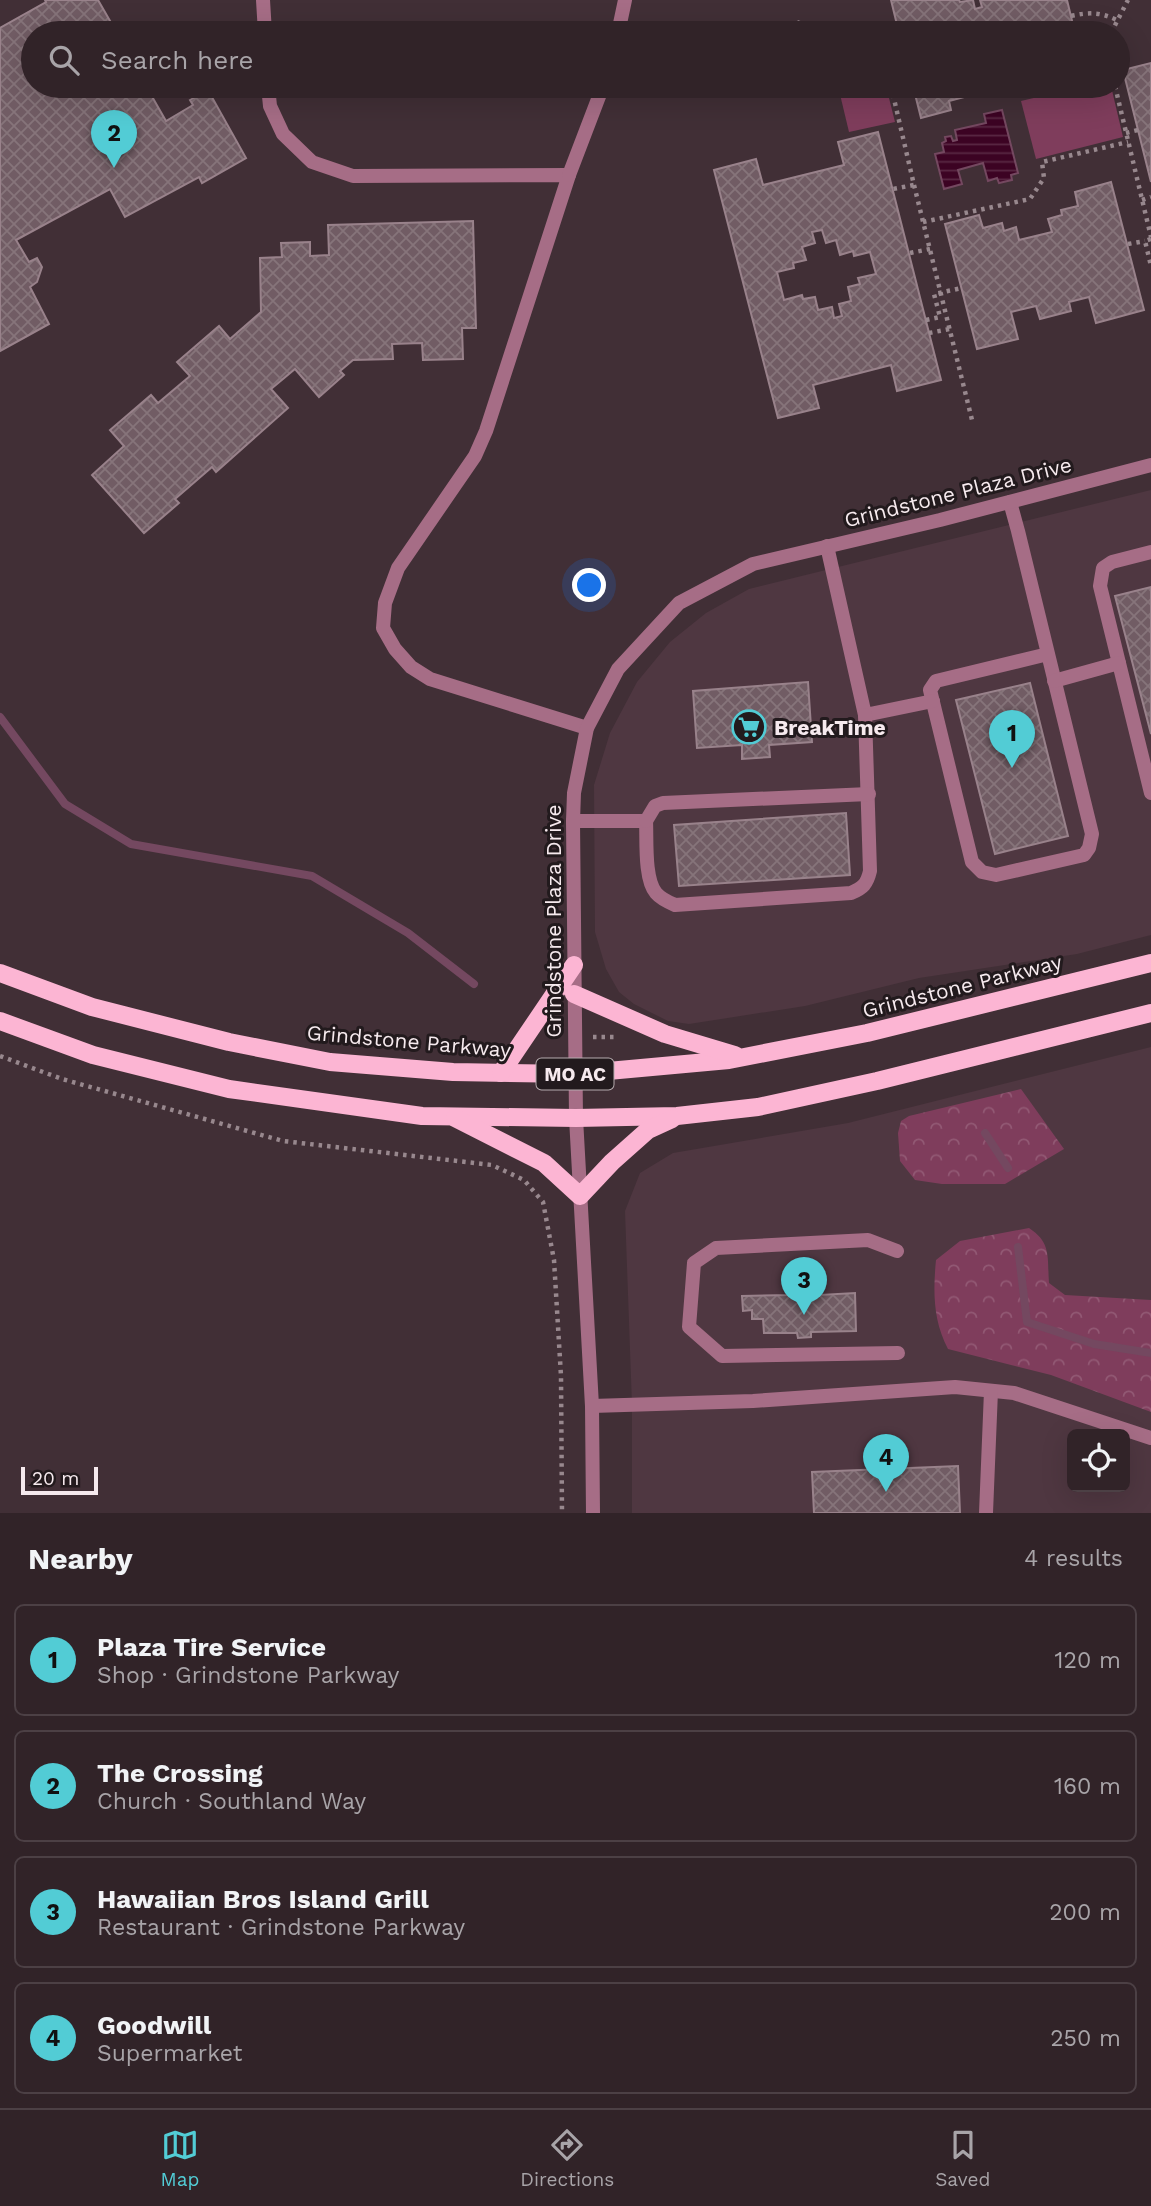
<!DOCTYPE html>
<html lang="en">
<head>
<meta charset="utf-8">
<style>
  :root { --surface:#312328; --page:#3d2f34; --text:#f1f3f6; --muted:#a8a4a8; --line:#4c4045; --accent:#52ccd5 }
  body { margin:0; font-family:"Work Sans",sans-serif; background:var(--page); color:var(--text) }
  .controls { position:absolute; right:21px; bottom:21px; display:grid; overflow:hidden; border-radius:10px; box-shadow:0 7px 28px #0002 }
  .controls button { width:63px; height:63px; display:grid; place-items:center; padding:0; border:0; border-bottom:2px solid var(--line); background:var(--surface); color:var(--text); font:35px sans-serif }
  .scale { position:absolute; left:21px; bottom:18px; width:77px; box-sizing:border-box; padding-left:7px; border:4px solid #f6eaee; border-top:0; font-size:19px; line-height:24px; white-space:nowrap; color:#f6eaee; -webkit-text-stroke:5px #221a1d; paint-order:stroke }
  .you { position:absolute; left:590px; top:586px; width:24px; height:24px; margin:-18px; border:5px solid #fff; border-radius:50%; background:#1a73e8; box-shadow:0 0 0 10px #1a73e833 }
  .badge { display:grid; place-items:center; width:46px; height:46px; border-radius:50%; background:var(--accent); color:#111; font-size:23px; font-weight:700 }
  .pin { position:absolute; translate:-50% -58px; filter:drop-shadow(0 2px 4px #0008) }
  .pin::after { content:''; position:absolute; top:37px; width:24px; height:21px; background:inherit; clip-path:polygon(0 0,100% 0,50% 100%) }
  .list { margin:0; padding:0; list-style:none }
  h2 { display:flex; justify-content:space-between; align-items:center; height:91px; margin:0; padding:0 28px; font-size:30px }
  h2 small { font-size:23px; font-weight:400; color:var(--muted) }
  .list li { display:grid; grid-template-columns:46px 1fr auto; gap:21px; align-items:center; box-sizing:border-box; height:112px; margin:0 14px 14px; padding:0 14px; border:2px solid var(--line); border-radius:10px }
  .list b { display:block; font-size:26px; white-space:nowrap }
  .list p { margin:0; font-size:23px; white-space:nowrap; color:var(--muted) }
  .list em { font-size:23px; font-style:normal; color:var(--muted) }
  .icon { flex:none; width:38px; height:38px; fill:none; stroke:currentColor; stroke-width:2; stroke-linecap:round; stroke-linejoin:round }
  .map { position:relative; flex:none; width:1151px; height:1513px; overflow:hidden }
  .search { position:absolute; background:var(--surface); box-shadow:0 7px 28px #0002; left:21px; right:21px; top:21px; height:77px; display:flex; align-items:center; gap:18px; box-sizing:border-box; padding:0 24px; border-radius:38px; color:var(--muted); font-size:26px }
  .sheet { height:595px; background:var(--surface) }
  nav { display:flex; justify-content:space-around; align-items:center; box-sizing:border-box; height:98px; border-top:2px solid var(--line); background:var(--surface); font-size:19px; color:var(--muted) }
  nav a { display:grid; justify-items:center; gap:4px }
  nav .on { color:var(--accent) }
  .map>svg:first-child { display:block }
</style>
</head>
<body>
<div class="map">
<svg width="1151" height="1513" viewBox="0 0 1151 1513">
  <defs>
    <pattern id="forest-crowns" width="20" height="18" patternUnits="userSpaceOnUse" patternTransform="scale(1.75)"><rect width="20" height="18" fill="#7f3d5c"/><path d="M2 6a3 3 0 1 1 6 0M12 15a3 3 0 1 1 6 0" fill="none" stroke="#925974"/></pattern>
    <pattern id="water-rules" width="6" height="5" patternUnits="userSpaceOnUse" patternTransform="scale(1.75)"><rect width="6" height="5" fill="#3c0323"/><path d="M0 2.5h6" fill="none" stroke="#592843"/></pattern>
    <pattern id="building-cross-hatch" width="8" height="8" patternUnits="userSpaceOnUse" patternTransform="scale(1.75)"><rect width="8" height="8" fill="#715c64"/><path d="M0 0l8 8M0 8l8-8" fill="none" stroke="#86747a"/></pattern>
  </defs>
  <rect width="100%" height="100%" fill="#412f36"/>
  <g fill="#4f3741" fill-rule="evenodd">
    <path d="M1151,490V935L1077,954L919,978L805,1006L689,1024L668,1021L634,1004L619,992L606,969L595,932L594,785L610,733L637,682L670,642L706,613L749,589Z"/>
    <path d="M1151,1047V1513H632V1405L625,1211L640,1173L673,1153L848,1123ZM1072,1434H1125V1487H1072Z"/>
  </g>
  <g fill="url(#forest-crowns)">
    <path d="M1021,1089L1064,1149L1005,1184H942L915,1180L900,1161L898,1133L901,1121L909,1116Z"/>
    <path d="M1029,1228C1052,1243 1047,1258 1049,1283L1065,1295L1151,1300V1412L1051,1375L948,1349C933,1320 933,1292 936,1260L960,1241Z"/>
  </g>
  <g fill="#7f3d5c">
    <path d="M838,86H886L895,122L849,132Z"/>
    <path d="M1084,86H1111L1123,137L1036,159L1021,101Z"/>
  </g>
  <path fill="url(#water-rules)" stroke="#744860" stroke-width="2" d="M1002,110L1018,173L1011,175L1012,180L999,183L997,178L988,181L983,163L958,170L962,184L944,189L935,154L944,152L942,143L946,141L945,137L951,136L953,141L957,140L955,130L986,123L984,114Z"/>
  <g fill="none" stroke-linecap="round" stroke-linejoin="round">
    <g stroke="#744860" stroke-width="8">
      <path d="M0,717L65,804L131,844L312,876L408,933L474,984"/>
      <path d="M985,1133L1008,1168"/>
      <path d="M1018,1247L1027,1322L1094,1344L1151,1353"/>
    </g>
  </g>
  <g fill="url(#building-cross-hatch)" stroke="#99828b" stroke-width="2" fill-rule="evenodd">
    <path d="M45,0H98L117,33H33V86H146L166,121L193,105L190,100L208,90L246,158L202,183L199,177L125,217L110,189L16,240L29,262L37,258L42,267L37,282L30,287L49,324L0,351V28L46,2Z"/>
    <path d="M891,0H959L960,2L973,0L975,9L982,7L980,0H1067L1075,33H899Z"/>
    <path d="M1151,63V182L1123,70Z"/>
    <path d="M913,86H980L981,89L967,92L968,96L949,101L951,110L921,118Z"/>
    <path d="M1047,86H1069L1048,91Z"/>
    <path d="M878,132L941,380L897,391L891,365L813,385L819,408L778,418L714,170L756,159L763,185L844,165L838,142ZM822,230L826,243L836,240L840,255L853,251L854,256L870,252L876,274L858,278L860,284L848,287L851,301L839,304L842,316L834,318L832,307L818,310L815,297L803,299L802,295L784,300L777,272L794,268L793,263L806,260L802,247L815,243L812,232Z"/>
    <path d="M1111,182L1144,310L1096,323L1089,297L1069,302L1071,311L1040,319L1036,306L1011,312L1018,339L977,349L945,224L979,215L983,228L1002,223L1004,231L1016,227L1019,240L1052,232L1048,219L1062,215L1061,210L1078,206L1075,192Z"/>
    <path d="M473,221L476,328H462L463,359L423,360L422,343L392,344L393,359L353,360L340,371L344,375L319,397L295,369L271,389L288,408L216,472L212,467L175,499L179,503L144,533L92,475L124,446L110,430L151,395L158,403L190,376L177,362L219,326L230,339L261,312L260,258L282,257L281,243L310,242V256L329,255L328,225Z"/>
    <path d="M1151,587V734L1115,596Z"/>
    <path d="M808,682L812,742L769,745L770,757L742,759V745L697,748L693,691Z"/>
    <path d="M1030,683L1068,836L995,854L956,700Z"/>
    <path d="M846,813L850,875L679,886L674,825Z"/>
    <path d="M791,1284H820V1295L855,1293L856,1331L811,1332V1337L798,1338L797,1333H764L763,1319H752V1310L743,1311L742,1296L791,1295Z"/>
    <path d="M958,1466L960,1513H814L812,1472Z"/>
  </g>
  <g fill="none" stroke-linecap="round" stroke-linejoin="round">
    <g stroke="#98888e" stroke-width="4.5" stroke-dasharray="3.5 5" stroke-linecap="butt">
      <path d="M1071,16C1089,12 1100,12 1117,20"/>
      <path d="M797,22L823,33"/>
      <path d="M1111,33L1128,0"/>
      <path d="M891,86L914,185L893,189"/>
      <path d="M1115,86L1151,237"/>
      <path d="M1126,133L1138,130"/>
      <path d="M914,185L973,424"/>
      <path d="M1142,200L1151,197"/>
      <path d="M923,222L1030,199L1044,178L1042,162L1128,142"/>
      <path d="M1151,239L1145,241L1151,266"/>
      <path d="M1128,244L1145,241"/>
      <path d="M910,253L930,249"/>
      <path d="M926,320L940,317L934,294L962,288"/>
      <path d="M929,333L950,329"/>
      <path d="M593,1037H616"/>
      <path d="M0,1056L62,1079L283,1141L492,1165L524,1180L543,1202L554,1260L561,1376L562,1513"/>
    </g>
    <g stroke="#a66d86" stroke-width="14">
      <path d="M618,33L625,0"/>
      <path d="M268,86L270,106L283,134L312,162L353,176L569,175L486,431L475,456L398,568L385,603L383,628L395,649L411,667L430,679L587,728"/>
      <path d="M569,175L603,86"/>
      <path d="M1010,502L1018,531L1092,834L1089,848L1084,855L996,875L982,872L972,862L930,690L936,681L1048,654"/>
      <path d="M827,546L865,715L933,701"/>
      <path d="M1151,552L1112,562L1103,568L1100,586L1151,793"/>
      <path d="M1054,681L1119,663"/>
      <path d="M573,821H646C647,839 644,879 656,893C661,899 668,902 675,905L851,893C863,888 867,884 870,871L865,715"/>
      <path d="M646,821L655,806L663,803L869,794"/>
      <path d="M897,1251L868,1240L716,1248L694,1263L689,1327L722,1356L898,1353"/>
      <path d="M592,1406L753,1401L955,1387L1014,1393L1151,1438"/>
      <path d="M986,1513L991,1391"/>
    </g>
    <g stroke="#a66d86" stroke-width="14">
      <path d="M263,0L265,33"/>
      <path d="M593,1513L592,1406L576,1118L573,821L574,793L587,728L618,669L679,603L753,564L940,520L1151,465"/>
    </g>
    <g stroke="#fcb5d3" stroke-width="18">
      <path d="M0,973L92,1007L229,1042L330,1062L453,1072L575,1074L729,1060L867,1033L1151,963"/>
      <path d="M574,994L665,1034L735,1055"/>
      <path d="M0,1021L93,1055L229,1089L422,1116L576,1118L677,1116L758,1107L877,1081L1151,1013"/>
      <path d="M501,1073L574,965"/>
      <path d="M455,1118L544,1163L580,1196L612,1162L648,1130L672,1119"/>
    </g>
  </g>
  <defs>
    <symbol id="supermarket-ring" viewBox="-11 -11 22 22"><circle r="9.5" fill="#221a1d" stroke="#52ccd5" stroke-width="1.5"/><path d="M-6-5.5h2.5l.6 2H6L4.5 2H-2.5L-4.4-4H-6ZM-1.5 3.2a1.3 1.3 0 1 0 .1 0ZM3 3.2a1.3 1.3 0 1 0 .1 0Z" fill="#52ccd5"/></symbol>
  </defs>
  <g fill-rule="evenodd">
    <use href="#supermarket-ring" x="730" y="708" width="38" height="38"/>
  </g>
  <g text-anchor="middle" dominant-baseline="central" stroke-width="6" stroke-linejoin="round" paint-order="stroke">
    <rect fill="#221a1d" stroke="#b6acaf" stroke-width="2" x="536.5" y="1058.5" width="77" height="31" rx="5"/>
    <g font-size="19" font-weight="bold" fill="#f6eaee">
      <text x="575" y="1074">MO AC</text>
    </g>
    <g font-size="21" fill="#f6eaee" stroke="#221a1d">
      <text transform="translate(958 492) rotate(-14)">Grindstone Plaza Drive</text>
      <text transform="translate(553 921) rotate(-90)">Grindstone Plaza Drive</text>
      <text transform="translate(962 986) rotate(-14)">Grindstone Parkway</text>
      <text transform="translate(409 1041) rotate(5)">Grindstone Parkway</text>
    </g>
    <g font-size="21" font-weight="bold" fill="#f6eaee" stroke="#221a1d" text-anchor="start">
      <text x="774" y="727">BreakTime</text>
    </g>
  </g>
</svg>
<div class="controls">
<button><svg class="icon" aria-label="locate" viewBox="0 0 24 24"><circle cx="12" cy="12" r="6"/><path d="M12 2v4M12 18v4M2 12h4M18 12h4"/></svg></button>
</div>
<div class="scale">20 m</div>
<div class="you"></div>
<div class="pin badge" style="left:1012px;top:768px">1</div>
<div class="pin badge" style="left:114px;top:168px">2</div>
<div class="pin badge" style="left:804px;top:1315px">3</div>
<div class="pin badge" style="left:886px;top:1492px">4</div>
<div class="search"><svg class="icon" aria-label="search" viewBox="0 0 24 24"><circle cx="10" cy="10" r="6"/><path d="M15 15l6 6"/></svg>Search here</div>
</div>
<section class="sheet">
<h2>Nearby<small>4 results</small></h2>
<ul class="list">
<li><span class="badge">1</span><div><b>Plaza Tire Service</b><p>Shop · Grindstone Parkway</p></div><em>120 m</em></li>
<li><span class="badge">2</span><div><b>The Crossing</b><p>Church · Southland Way</p></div><em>160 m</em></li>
<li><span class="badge">3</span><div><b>Hawaiian Bros Island Grill</b><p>Restaurant · Grindstone Parkway</p></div><em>200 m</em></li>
<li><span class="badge">4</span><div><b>Goodwill</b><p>Supermarket</p></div><em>250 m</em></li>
</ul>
</section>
<nav>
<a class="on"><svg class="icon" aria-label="map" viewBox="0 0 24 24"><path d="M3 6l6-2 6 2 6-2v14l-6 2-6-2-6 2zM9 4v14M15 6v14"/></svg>Map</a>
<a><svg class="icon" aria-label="directions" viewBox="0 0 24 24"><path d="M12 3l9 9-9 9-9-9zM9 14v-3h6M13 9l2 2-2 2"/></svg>Directions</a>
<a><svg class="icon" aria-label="saved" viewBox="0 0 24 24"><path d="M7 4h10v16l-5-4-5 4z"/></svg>Saved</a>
</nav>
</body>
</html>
